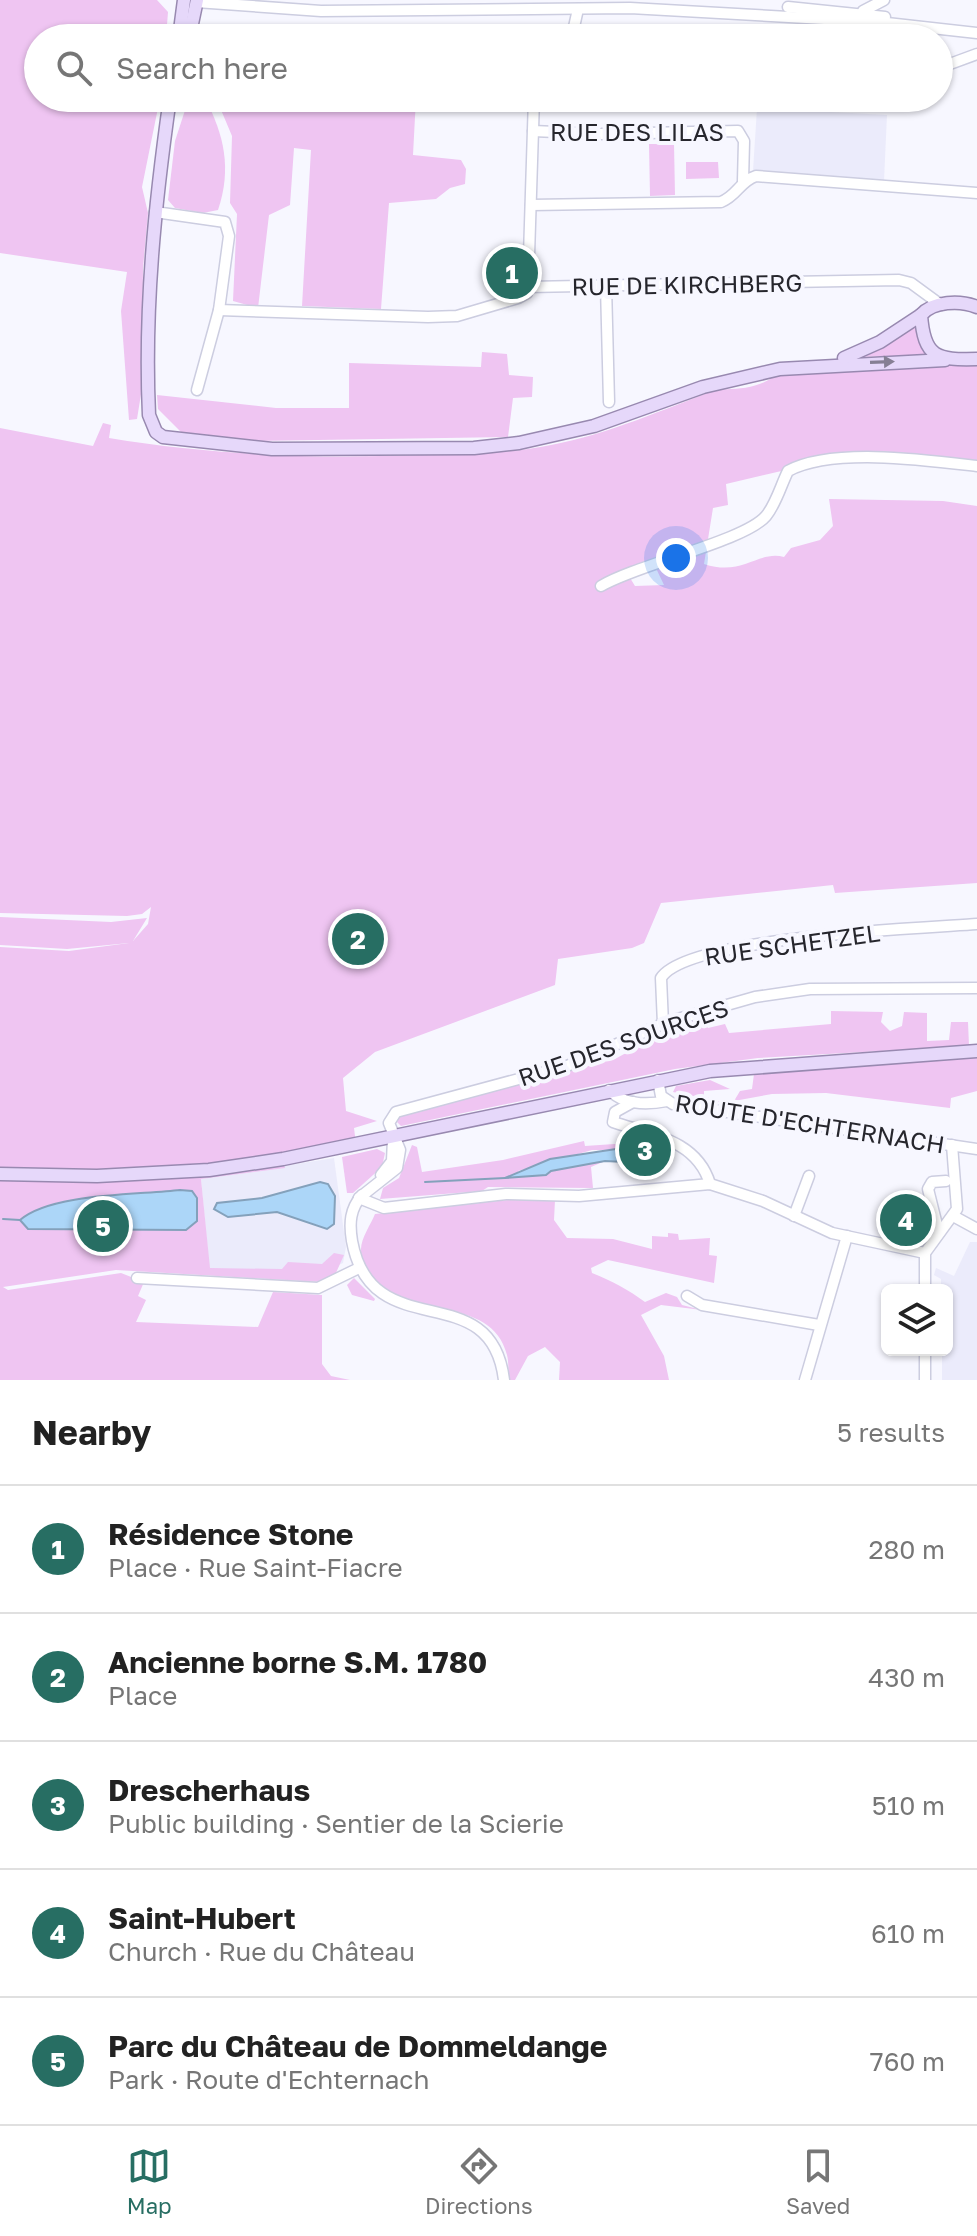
<!DOCTYPE html>
<html lang="en">
<head>
<meta charset="utf-8">
<style>
  :root { --surface:#fff; --page:#f2f2f2; --text:#222; --muted:#767676; --line:#e0e0e0; --accent:#276e63 }
  body { margin:0; font-family:"Golos Text",sans-serif; background:var(--page); color:var(--text) }
  .controls { position:absolute; right:24px; bottom:24px; display:grid; overflow:hidden; border-radius:12px; box-shadow:0 2px 6px #0004 }
  .controls button { width:72px; height:72px; display:grid; place-items:center; padding:0; border:0; border-bottom:2px solid var(--line); background:var(--surface); color:var(--text); font:40px sans-serif }
  .you { position:absolute; left:676px; top:558px; width:28px; height:28px; margin:-20px; border:6px solid #fff; border-radius:50%; background:#1a73e8; box-shadow:0 0 0 12px #1a73e833 }
  .badge { display:grid; place-items:center; width:52px; height:52px; border-radius:50%; background:var(--accent); color:#fff; font-size:26px; font-weight:700 }
  .pin { position:absolute; translate:-50% -50%; border:4px solid #fff; box-shadow:0 2px 8px #0006 }
  .list { margin:0; padding:0; list-style:none }
  h2 { display:flex; justify-content:space-between; align-items:center; height:104px; margin:0; padding:0 32px; font-size:34px }
  h2 small { font-size:26px; font-weight:400; color:var(--muted) }
  .list li { display:grid; grid-template-columns:52px 1fr auto; gap:24px; align-items:center; box-sizing:border-box; height:128px; padding:0 32px; border-top:2px solid var(--line) }
  .list b { display:block; font-size:30px; white-space:nowrap }
  .list p { margin:0; font-size:26px; white-space:nowrap; color:var(--muted) }
  .list em { font-size:26px; font-style:normal; color:var(--muted) }
  .icon { flex:none; width:44px; height:44px; fill:none; stroke:currentColor; stroke-width:2; stroke-linecap:round; stroke-linejoin:round }
  .map { position:relative; flex:none; width:977px; height:1380px; overflow:hidden }
  .search { position:absolute; background:var(--surface); box-shadow:0 2px 6px #0004; left:24px; right:24px; top:24px; height:88px; display:flex; align-items:center; gap:20px; box-sizing:border-box; padding:0 28px; border-radius:44px; color:var(--muted); font-size:30px }
  .sheet { height:744px; background:var(--surface) }
  nav { display:flex; justify-content:space-around; align-items:center; box-sizing:border-box; height:112px; border-top:2px solid var(--line); background:var(--surface); font-size:22px; color:var(--muted) }
  nav a { display:grid; justify-items:center; gap:4px }
  nav .on { color:var(--accent) }
  .map>svg:first-child { display:block }
</style>
</head>
<body>
<div class="map">
<svg width="977" height="1380" viewBox="0 0 977 1380">
  <rect width="100%" height="100%" fill="#f7f7ff"/>
  <g fill="#ebebfb">
    <path d="M757,108L887,115L884,181L753,171Z"/>
    <path d="M334,1158L346,1247L343,1263L303,1282L210,1275L201,1179Z"/>
    <path d="M970,1242H977V1380H942V1350H947V1290H941V1279L934,1275L936,1268L954,1276Z"/>
  </g>
  <g fill="#efc5f2" fill-rule="evenodd">
    <path d="M0,0H157L168,12L166,38H38V98H160L142,187L148,213L143,268L142,388L137,419L129,420L121,311L127,272L0,253Z"/>
    <path d="M189,98H205C224,135 232,168 218,210L203,213L175,208L168,200L175,141Z"/>
    <path d="M216,98H416L413,155L461,160L466,169L465,184L450,188L436,199L389,203L381,309L302,306L311,150L294,148L290,205L269,215L258,308L233,301L237,214L230,203L232,136Z"/>
    <path d="M649,144H674L675,195L650,196Z"/>
    <path d="M686,162H718L719,178L686,179Z"/>
    <path d="M915,320L930,355L860,357Z"/>
    <path d="M482,352L507,354L509,375L533,377L532,397L513,398L508,437L251,441L203,437L181,432L158,409L157,395L276,408H349V363L481,367Z"/>
    <path d="M977,363V466L833,459L726,484L728,505L713,508L704,564C743,577 758,550 784,557L791,548L820,540L833,526L829,499L943,501L977,506V883L835,893L833,885L661,903L644,943L632,948L558,959L555,985L375,1052L343,1078L346,1111L377,1121L354,1128L356,1144L283,1159L285,1168L201,1179L210,1268L282,1269L288,1262L322,1264L334,1253L344,1255L335,1275L321,1282L116,1270L3,1287L8,1290L121,1273L144,1282L138,1296L146,1300L136,1322L258,1327L273,1292L322,1295V1364L331,1376L350,1380H0V947L69,951L129,943L67,949L0,945V917L111,922L147,918L133,941L148,924L151,907L142,914L127,916L0,913V428L93,446L103,423L111,425L109,438C212,455 314,459 418,455C462,454 508,454 551,445C609,434 664,409 718,389C738,390 761,388 777,374ZM653,562L664,585L635,586L627,573Z"/>
    <path d="M831,1011L883,1012L881,1022L890,1031L902,1026L904,1012L927,1013V1041L949,1040L951,1022H968L969,1046L758,1058L675,1069L401,1126L397,1122L400,1116L615,1059L675,1026L705,1017L708,1028L725,1024L729,1033L831,1024Z"/>
    <path d="M977,1056V1091L951,1098L950,1108L826,1093L772,1094L734,1101L740,1091L752,1089L754,1074Z"/>
    <path d="M710,1080L730,1089L704,1091V1096L723,1103L673,1092L676,1086Z"/>
    <path d="M584,1141L585,1146L629,1143L628,1150H592L518,1171L519,1175L605,1161L591,1167L593,1188L488,1187L482,1191L380,1199L383,1188L399,1178L412,1145L417,1147L422,1172L503,1160Z"/>
    <path d="M377,1149L385,1153L382,1167L353,1193H347L342,1157Z"/>
    <path d="M516,1199L555,1200L554,1220L567,1238L613,1239L652,1249V1236L668,1237V1233L678,1234L679,1240L710,1238L709,1255L717,1256L714,1283L608,1260L591,1268L592,1273C612,1281 629,1290 645,1302L666,1293L677,1297L682,1305L702,1310L661,1305L641,1315L664,1356L669,1380H559L560,1362L545,1347L528,1356L515,1380H509C508,1372 509,1362 507,1355C492,1293 402,1321 369,1272C365,1265 360,1257 361,1249C361,1238 371,1224 375,1214Z"/>
    <path d="M354,1278L375,1299L374,1301L352,1295L347,1285Z"/>
  </g>
  <g fill="#acd6f8" stroke="#84a1bb" stroke-width="2">
    <path d="M616,1149L628,1150L624,1162L605,1161L551,1171L546,1175L505,1178L550,1159Z"/>
    <path d="M320,1182L328,1184L335,1196L334,1224L327,1229L277,1212L228,1217L214,1209L217,1203L262,1198Z"/>
    <path d="M180,1190L192,1191L197,1198V1221L186,1230L28,1229L20,1220C51,1193 137,1195 180,1190Z"/>
  </g>
  <g fill="none" stroke-linecap="round" stroke-linejoin="round">
    <g stroke="#84a1bb" stroke-width="2">
      <path d="M425,1182L505,1178"/>
      <path d="M3,1219L20,1220"/>
    </g>
    <defs>
      <g id="minor">
        <path d="M196,2L321,11L630,8L878,22L977,33"/>
        <path d="M788,7L885,17"/>
        <path d="M863,11L884,0"/>
        <path d="M562,38L574,27L578,9"/>
        <path d="M939,68L977,54"/>
        <path d="M533,131L601,134L738,131L744,141L743,181"/>
        <path d="M531,205L721,202C737,196 740,181 756,176L977,193"/>
        <path d="M155,212L225,222L229,236L219,310L428,317L457,316L518,298L527,293L528,287"/>
        <path d="M606,286L609,402"/>
        <path d="M528,287L899,280L911,283L941,305"/>
        <path d="M528,287L534,98"/>
        <path d="M197,390L219,310"/>
        <path d="M601,586C638,564 745,541 766,516C776,504 781,485 788,471C832,447 927,460 977,466"/>
        <path d="M663,1024L661,978C686,937 923,928 977,924"/>
        <path d="M658,1080L661,1096L673,1104L977,1149"/>
        <path d="M609,1090C624,1105 647,1105 667,1101"/>
        <path d="M633,1102L615,1112L613,1122C652,1135 697,1140 710,1184"/>
        <path d="M381,1175L392,1161L393,1139"/>
        <path d="M362,1195C350,1209 349,1223 352,1241C372,1349 491,1273 504,1380"/>
        <path d="M359,1198L397,1168L400,1150L389,1123L396,1112L567,1066L667,1022L755,997L810,989L977,988"/>
        <path d="M359,1198L384,1208L506,1194L579,1196L710,1184L763,1201L832,1233L925,1253"/>
        <path d="M794,1216L809,1176"/>
        <path d="M955,1217L977,1229"/>
        <path d="M939,1233L928,1189L932,1182L946,1181"/>
        <path d="M137,1278L318,1288L359,1268"/>
        <path d="M925,1290V1253L957,1209L952,1145"/>
        <path d="M687,1296L702,1305L819,1325"/>
        <path d="M925,1350V1380"/>
        <path d="M805,1380L847,1236"/>
      </g>
      <g id="major">
        <path d="M179,38L184,0"/>
        <path d="M189,38L197,0"/>
        <path d="M170,98C155,203 144,309 149,415L156,432L163,437L272,449L474,448L519,443L594,426L703,387L780,369L945,360"/>
        <path d="M977,307C960,300 933,301 921,315C924,358 937,360 977,359"/>
        <path d="M844,358L880,342L921,315"/>
        <path d="M0,1174L97,1176L209,1170L283,1159L710,1071L977,1051"/>
      </g>
    </defs>
    <use href="#minor" stroke="#cccde0" stroke-width="13"/>
    <use href="#major" stroke="#9889b0" stroke-width="15"/>
    <use href="#minor" stroke="#fff" stroke-width="10"/>
    <use href="#major" stroke="#e6d8fa" stroke-width="12"/>
  </g>
  <defs><path id="oneway-solid" d="M-6-.8H1V-3.2L6.5 0L1 3.2V.8H-6Z" transform="scale(2)"/></defs>
  <use fill="#867f94" href="#oneway-solid" transform="translate(882 362) rotate(-2)"/>
  <g text-anchor="middle" dominant-baseline="central" stroke-width="8" stroke-linejoin="round" paint-order="stroke">
    <g font-size="24" fill="#26262d" stroke="#f7f7ff">
      <text x="637" y="131">RUE DES LILAS</text>
      <text transform="translate(687 284) rotate(-1)">RUE DE KIRCHBERG</text>
      <text transform="translate(792 944) rotate(-8)">RUE SCHETZEL</text>
      <text transform="translate(623 1042) rotate(-19)">RUE DES SOURCES</text>
      <text transform="translate(810 1123) rotate(9)">ROUTE D'ECHTERNACH</text>
    </g>
  </g>
</svg>
<div class="controls">
<button><svg class="icon" aria-label="layers" viewBox="0 0 24 24"><path d="M12 4l9 5-9 5-9-5zM3 14l9 5 9-5"/></svg></button>
</div>
<div class="you"></div>
<div class="pin badge" style="left:512px;top:273px">1</div>
<div class="pin badge" style="left:358px;top:939px">2</div>
<div class="pin badge" style="left:645px;top:1150px">3</div>
<div class="pin badge" style="left:906px;top:1220px">4</div>
<div class="pin badge" style="left:103px;top:1226px">5</div>
<div class="search"><svg class="icon" aria-label="search" viewBox="0 0 24 24"><circle cx="10" cy="10" r="6"/><path d="M15 15l6 6"/></svg>Search here</div>
</div>
<section class="sheet">
<h2>Nearby<small>5 results</small></h2>
<ul class="list">
<li><span class="badge">1</span><div><b>Résidence Stone</b><p>Place · Rue Saint-Fiacre</p></div><em>280 m</em></li>
<li><span class="badge">2</span><div><b>Ancienne borne S.M. 1780</b><p>Place</p></div><em>430 m</em></li>
<li><span class="badge">3</span><div><b>Drescherhaus</b><p>Public building · Sentier de la Scierie</p></div><em>510 m</em></li>
<li><span class="badge">4</span><div><b>Saint-Hubert</b><p>Church · Rue du Château</p></div><em>610 m</em></li>
<li><span class="badge">5</span><div><b>Parc du Château de Dommeldange</b><p>Park · Route d'Echternach</p></div><em>760 m</em></li>
</ul>
</section>
<nav>
<a class="on"><svg class="icon" aria-label="map" viewBox="0 0 24 24"><path d="M3 6l6-2 6 2 6-2v14l-6 2-6-2-6 2zM9 4v14M15 6v14"/></svg>Map</a>
<a><svg class="icon" aria-label="directions" viewBox="0 0 24 24"><path d="M12 3l9 9-9 9-9-9zM9 14v-3h6M13 9l2 2-2 2"/></svg>Directions</a>
<a><svg class="icon" aria-label="saved" viewBox="0 0 24 24"><path d="M7 4h10v16l-5-4-5 4z"/></svg>Saved</a>
</nav>
</body>
</html>
